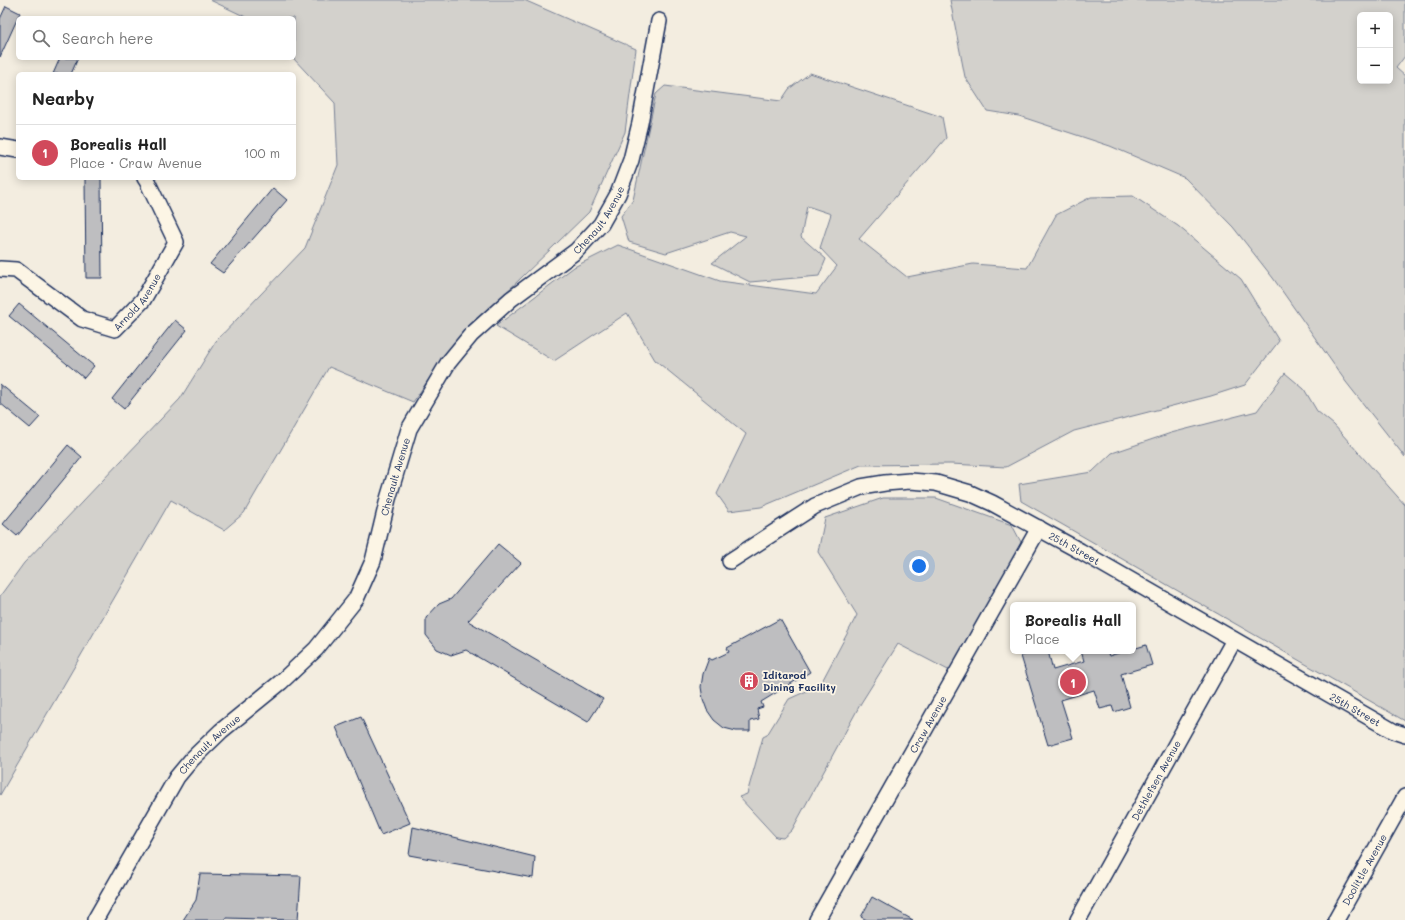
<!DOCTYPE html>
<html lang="en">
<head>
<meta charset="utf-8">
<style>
  :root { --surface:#fff; --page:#f6f6f6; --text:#222; --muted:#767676; --line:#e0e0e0; --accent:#d1495b }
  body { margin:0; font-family:Mali,sans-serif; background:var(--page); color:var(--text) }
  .controls { position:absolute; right:12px; top:12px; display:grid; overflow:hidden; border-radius:6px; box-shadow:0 2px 10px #0003 }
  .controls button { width:36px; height:36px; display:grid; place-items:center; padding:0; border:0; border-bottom:1px solid var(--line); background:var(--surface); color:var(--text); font:20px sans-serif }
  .you { position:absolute; left:919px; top:566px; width:14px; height:14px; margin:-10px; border:3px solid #fff; border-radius:50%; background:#1a73e8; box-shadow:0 0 0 6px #1a73e833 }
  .badge { display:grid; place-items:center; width:26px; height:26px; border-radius:50%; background:var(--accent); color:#fff; font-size:13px; font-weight:700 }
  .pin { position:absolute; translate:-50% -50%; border:2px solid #fff; box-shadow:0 1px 4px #0006 }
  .popup { position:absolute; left:1010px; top:602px; width:126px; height:52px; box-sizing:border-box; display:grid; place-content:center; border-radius:6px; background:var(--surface); filter:drop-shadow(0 1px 3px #0005); font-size:13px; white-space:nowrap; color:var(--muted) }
  .popup b { font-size:15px; color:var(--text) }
  .popup::after { content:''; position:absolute; left:50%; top:100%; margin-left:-8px; border:8px solid transparent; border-top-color:var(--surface) }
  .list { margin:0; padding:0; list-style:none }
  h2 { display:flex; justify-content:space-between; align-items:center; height:52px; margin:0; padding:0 16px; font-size:17px }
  h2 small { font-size:13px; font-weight:400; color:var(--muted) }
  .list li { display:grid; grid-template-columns:26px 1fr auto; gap:12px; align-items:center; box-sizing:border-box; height:56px; padding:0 16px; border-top:1px solid var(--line) }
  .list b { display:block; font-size:15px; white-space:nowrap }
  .list p { margin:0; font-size:13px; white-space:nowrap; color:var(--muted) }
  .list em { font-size:13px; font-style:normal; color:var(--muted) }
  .icon { flex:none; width:22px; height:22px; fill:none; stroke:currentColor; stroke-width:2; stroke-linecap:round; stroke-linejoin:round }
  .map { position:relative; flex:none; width:1405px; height:920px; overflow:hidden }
  .search { position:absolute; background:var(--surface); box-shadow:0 2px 10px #0003; left:16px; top:16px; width:280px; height:44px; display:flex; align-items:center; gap:10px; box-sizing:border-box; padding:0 14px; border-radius:6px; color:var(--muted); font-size:15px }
  .panel { position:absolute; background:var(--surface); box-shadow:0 2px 10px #0003; left:16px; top:72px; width:280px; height:108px; border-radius:6px }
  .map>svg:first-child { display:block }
</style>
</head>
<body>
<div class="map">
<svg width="1405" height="920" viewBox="0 0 1405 920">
  <rect width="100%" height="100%" fill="#f3ede0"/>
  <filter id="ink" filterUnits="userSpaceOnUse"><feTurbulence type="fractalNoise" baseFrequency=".025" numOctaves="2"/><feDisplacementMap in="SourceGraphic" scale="8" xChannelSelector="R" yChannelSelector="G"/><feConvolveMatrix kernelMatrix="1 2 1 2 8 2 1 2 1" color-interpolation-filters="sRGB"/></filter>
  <g filter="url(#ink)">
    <g fill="#d3d1cc" stroke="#778095" fill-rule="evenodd">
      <path d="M210,0H524L636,49L625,132L589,212L454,343L413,402L329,367L244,513L224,530L171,500L0,795V596L24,563L180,399L216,341L305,248L338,165L335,103L293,58H294V18H248Z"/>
      <path d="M950,0H1405V56L1396,68L1405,76V457L1346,382L1273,278L1233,227L1185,178L1110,146L1019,116L987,111L965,77ZM1360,15H1390V81H1360Z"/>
      <path d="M810,73L942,117L946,138L859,239L907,277L973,264L1027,268L1056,215L1091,197L1133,196L1178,226L1241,279L1279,341L1245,385L1211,396L1074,431L1006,467L951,464L861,465L761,507L729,511L717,494L746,434L655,360L627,313L554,361L496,326L574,267L618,245L720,281L816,294L837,266L820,248L831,214L807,206L801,237L826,259L819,276L750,282L712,263L746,236L730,232L666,253L629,242L621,216L633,200L656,94L665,86L781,101L789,89Z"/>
      <path d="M1285,373L1304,389L1317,411L1334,425L1405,505V721L1021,501L1019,484L1092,472L1112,453L1171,433L1257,411Z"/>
      <path d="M883,498H936L1012,525L1022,544L952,672L898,644L861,703L792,830L783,838L776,837L739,797L747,794L763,737L767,735L789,699L820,685L857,615L818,552L825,518Z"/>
    </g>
    <g fill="#bebec0" stroke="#1b2f5e">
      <path d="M6,6L20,13L0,57V19Z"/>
      <path d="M60,58H78L71,74H53Z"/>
      <path d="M85,178H101L102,278H86Z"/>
      <path d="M273,188L287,200L223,273L210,264Z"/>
      <path d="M19,304L94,366L84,378L9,316Z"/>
      <path d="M175,320L187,330L124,409L112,399Z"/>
      <path d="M0,384L40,417L30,428L0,403Z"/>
      <path d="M68,445L82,457L17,536L3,524Z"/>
      <path d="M498,544L521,563L468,621L603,699L588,722L466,650L451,655L437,649L426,635V618L439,604L451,599Z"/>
      <path d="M780,619L810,672L761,702L763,707L757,709L759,719L750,721V731H736L724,728L714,720L707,710L703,699L701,687L703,674L709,658L712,660L729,652L727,648Z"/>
      <path d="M1146,645L1152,665L1121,674L1130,707L1114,712L1112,706L1100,709L1094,690L1061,700L1073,738L1048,745L1021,656L1036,651H1048L1053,670L1084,661L1081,651H1107L1109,656L1125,651H1133V649Z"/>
      <path d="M361,717L410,823L381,835L336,727Z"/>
      <path d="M413,827L535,857L533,878L409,855Z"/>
      <path d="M200,874L301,876L298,920L226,918L225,920H183L196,900Z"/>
      <path d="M872,897L913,920H867L861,917Z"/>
    </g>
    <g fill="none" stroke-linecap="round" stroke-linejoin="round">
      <defs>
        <g id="minor">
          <path d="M0,147L18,150"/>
          <path id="s1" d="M0,269L16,270L82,319L115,329L143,300L176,242L147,181L145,178"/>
          <path id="s2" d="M730,561L815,506L861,487L885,483L910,481L936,483L970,493L992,503L1080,551L1393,731L1405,735"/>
          <path id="s3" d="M95,920L177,777L192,759L221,731L281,682L316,649L356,599L373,561L388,499L409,429L448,363L471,335L511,299L576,251L601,224L618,194L631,160L640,123L659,21"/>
          <path id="s4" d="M817,920L1039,528"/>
          <path id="s5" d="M1078,920L1234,640"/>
          <path id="s6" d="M1336,920L1405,797"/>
        </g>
      </defs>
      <use href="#minor" stroke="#1b2f5e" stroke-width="18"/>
      <use href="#minor" stroke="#fcf5e5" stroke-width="15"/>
    </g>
  </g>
  <defs>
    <symbol id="building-disc" viewBox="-11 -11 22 22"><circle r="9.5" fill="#d1495b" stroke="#fcf5e5"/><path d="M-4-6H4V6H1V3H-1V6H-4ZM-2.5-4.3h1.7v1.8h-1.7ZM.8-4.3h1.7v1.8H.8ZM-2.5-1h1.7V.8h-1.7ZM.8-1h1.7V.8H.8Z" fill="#fff"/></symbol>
  </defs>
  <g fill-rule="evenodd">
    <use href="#building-disc" x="738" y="670" width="22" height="22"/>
  </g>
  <g text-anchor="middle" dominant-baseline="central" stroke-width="3.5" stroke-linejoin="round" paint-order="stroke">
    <g font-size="10" fill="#1b2f5e" stroke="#fcf5e5">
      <text stroke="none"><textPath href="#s3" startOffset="883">Chenault Avenue</textPath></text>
      <text stroke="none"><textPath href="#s1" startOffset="168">Arnold Avenue</textPath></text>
      <text stroke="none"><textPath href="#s3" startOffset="547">Chenault Avenue</textPath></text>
      <text stroke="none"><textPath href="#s2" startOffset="380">25th Street</textPath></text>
      <text stroke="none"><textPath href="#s2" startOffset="704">25th Street</textPath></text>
      <text stroke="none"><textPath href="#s4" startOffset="225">Craw Avenue</textPath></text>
      <text stroke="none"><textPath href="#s3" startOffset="211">Chenault Avenue</textPath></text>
      <text stroke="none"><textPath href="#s5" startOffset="160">Dethlefsen Avenue</textPath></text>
      <text stroke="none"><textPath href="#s6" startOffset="58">Doolittle Avenue</textPath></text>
    </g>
    <g font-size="10" font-weight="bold" fill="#1b2f5e" stroke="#fcf5e5" text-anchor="start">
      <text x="763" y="675">Iditarod<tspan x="763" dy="12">Dining Facility</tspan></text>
    </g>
  </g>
</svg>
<div class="controls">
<button>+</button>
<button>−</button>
</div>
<div class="you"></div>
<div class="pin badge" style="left:1073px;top:682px">1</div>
<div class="popup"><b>Borealis Hall</b>Place</div>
<div class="search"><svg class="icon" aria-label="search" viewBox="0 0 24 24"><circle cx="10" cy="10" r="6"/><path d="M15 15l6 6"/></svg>Search here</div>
<section class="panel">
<h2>Nearby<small></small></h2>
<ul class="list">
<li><span class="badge">1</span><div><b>Borealis Hall</b><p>Place · Craw Avenue</p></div><em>100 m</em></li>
</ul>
</section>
</div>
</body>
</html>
